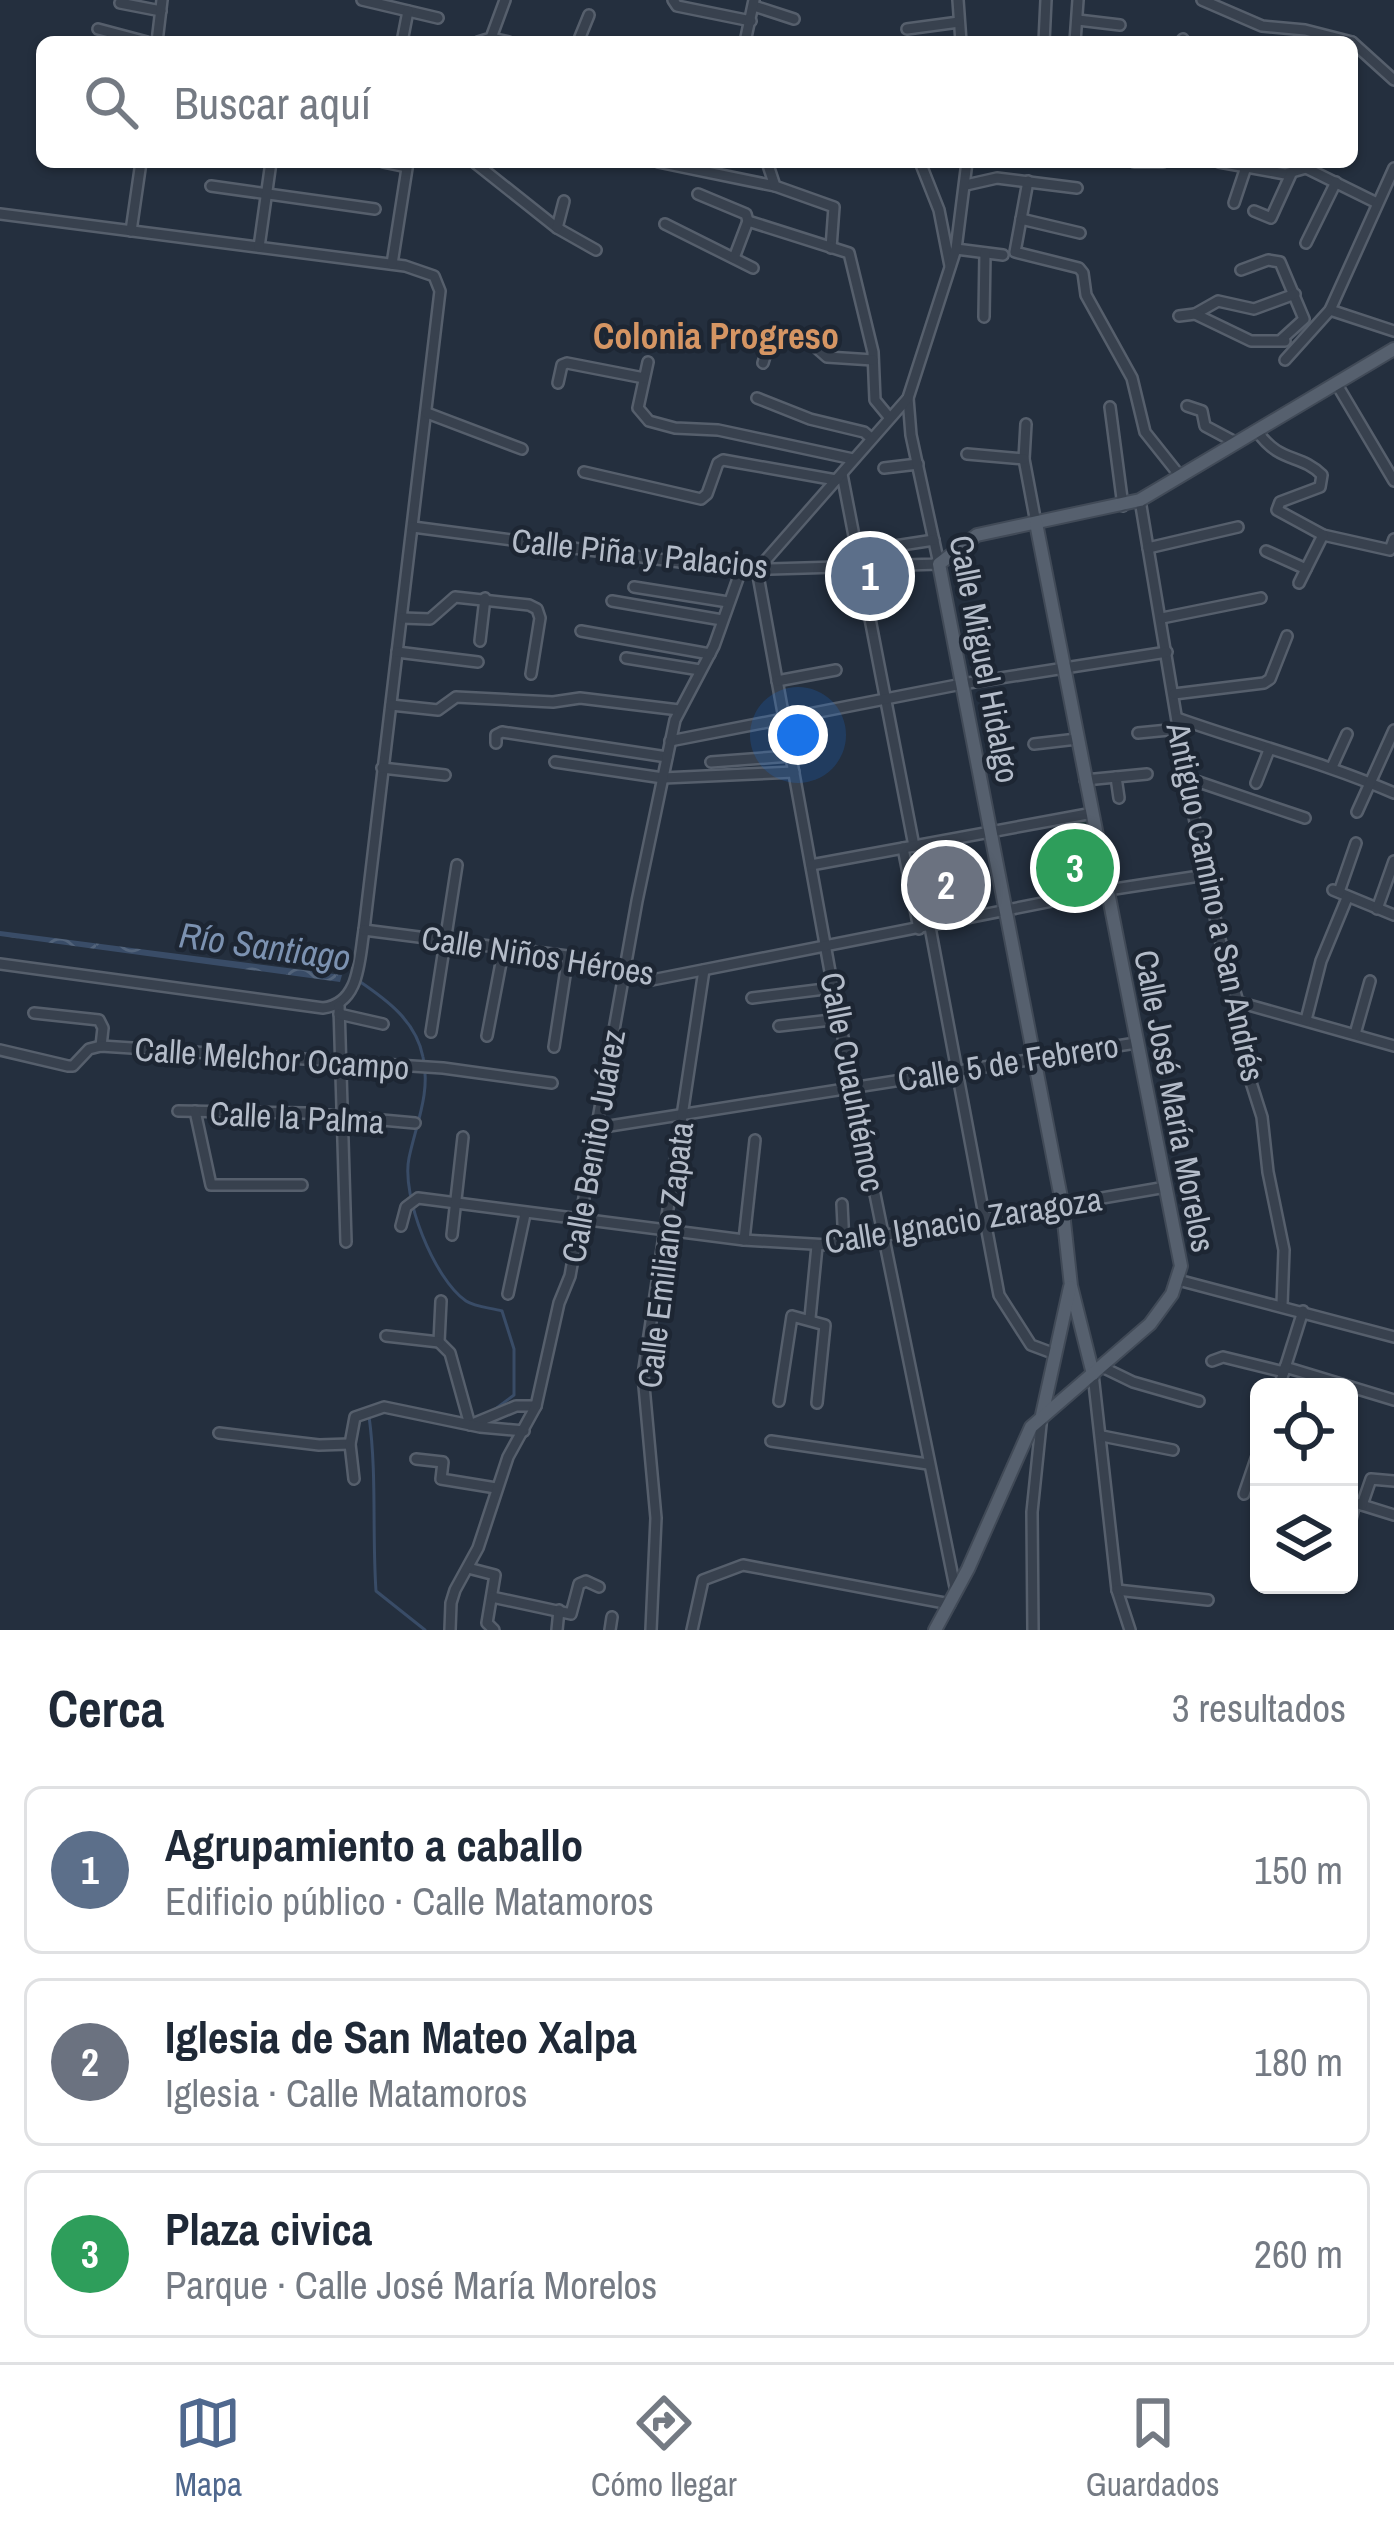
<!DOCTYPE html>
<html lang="es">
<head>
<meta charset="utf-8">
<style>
  :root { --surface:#fff; --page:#f2f2f3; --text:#1f2937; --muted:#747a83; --line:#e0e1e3; --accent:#4f688e }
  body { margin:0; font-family:"Archivo Narrow",sans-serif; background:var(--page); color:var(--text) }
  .controls { position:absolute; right:36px; bottom:36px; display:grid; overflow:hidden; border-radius:18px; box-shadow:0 3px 9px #0004 }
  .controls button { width:108px; height:108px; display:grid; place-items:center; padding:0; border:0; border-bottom:3px solid var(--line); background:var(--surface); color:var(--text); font:60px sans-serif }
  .you { position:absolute; left:798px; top:735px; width:42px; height:42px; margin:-30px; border:9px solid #fff; border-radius:50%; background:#1a73e8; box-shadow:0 0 0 18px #1a73e833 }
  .badge { display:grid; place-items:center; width:78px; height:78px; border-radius:50%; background:var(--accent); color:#fff; font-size:39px; font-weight:700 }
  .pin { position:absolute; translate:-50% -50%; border:6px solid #fff; box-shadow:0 3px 12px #0006 }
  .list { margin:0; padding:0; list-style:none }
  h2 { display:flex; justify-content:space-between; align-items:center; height:156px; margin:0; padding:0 48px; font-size:51px }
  h2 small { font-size:39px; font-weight:400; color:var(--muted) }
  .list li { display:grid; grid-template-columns:78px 1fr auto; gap:36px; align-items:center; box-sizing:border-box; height:168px; margin:0 24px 24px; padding:0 24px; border:3px solid var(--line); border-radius:18px }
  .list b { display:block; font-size:45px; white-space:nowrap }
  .list p { margin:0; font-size:39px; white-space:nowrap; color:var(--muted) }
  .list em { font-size:39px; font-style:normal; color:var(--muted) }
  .icon { flex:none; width:66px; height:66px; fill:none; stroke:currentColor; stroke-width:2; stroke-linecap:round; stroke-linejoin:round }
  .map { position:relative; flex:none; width:1394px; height:1630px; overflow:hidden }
  .search { position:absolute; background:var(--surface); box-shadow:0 3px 9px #0004; left:36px; right:36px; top:36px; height:132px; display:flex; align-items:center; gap:30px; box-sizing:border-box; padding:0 42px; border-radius:18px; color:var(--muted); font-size:45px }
  .sheet { height:732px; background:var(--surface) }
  nav { display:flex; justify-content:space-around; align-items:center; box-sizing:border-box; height:168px; border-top:3px solid var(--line); background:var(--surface); font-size:33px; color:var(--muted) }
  nav a { display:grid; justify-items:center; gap:6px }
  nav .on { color:var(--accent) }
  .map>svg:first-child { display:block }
</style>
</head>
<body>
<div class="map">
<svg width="1394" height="1630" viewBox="0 0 1394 1630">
  <defs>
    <pattern id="water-waves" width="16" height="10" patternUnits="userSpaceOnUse" patternTransform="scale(3)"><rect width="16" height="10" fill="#394c67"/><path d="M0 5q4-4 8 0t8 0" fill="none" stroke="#53647b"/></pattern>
  </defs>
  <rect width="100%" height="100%" fill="#242f3e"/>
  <path fill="#263c3f" d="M1089,816L1103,890L1067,896L1054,823Z"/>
  <path fill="url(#water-waves)" d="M0,931L342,975L340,982L0,936Z"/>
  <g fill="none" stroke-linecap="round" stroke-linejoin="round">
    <g stroke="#394c67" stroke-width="3">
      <path d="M359,981C387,1000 416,1021 423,1057C431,1093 416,1124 409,1158C401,1196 434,1279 466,1301C475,1307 492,1308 502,1311L514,1349V1395L494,1410"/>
      <path d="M369,1416C377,1475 372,1532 376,1591L425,1630"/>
    </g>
    <defs>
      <g id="minor">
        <path d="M362,0L438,18"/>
        <path d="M673,0L677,6L751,21"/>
        <path d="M958,0L961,42"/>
        <path d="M1202,0L1262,26L1305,30L1352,42"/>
        <path d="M120,3L161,11"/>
        <path d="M754,6L794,19"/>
        <path d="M1078,20L1120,25"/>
        <path d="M98,29L147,42"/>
        <path d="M907,29L959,22"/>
        <path d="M491,38L509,42"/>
        <path d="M157,42L162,0"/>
        <path d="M402,42L408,11"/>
        <path d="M478,42L491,38L505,0"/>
        <path d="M578,42L589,15"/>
        <path d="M745,42L754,0"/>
        <path d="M1044,42L1046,0"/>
        <path d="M1075,42L1078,0"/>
        <path d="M1181,42L1183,39"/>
        <path d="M1352,42L1394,80"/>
        <path d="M383,162L407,167"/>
        <path d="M474,162L557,228L596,250"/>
        <path d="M658,162L775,186"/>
        <path d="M767,162L775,186L834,207L831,248"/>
        <path d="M920,162L939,210L950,266"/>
        <path d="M1134,162H1163"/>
        <path d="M1219,162L1285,174L1306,168"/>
        <path d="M1303,162L1306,168L1377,203"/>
        <path d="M1028,181L1015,252L1079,268L1083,273L1086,295L1132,378L1145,432L1180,476"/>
        <path d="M966,185L997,178L1077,188"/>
        <path d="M211,186L375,209"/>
        <path d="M698,194L746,214L748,221L849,253L873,352L875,400L889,417"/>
        <path d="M1234,203L1246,167"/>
        <path d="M1254,211L1271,218L1291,174"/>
        <path d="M0,214L405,266L434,276L440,291L364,930C359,960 360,1004 323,1008L0,964"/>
        <path d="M1021,219L1080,233"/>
        <path d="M665,224L753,268"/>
        <path d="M557,228L564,201"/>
        <path d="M131,231L141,162"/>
        <path d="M1306,243L1336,182"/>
        <path d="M259,247L271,162"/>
        <path d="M956,249L1003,255"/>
        <path d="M734,258L748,221"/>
        <path d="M392,264L408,162"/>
        <path d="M1241,270L1268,260L1280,262L1304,319L1282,339"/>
        <path d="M1330,310L1394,331"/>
        <path d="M1195,314L1218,301L1254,309L1295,294"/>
        <path d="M1179,316L1195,314L1251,341H1285"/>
        <path d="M984,317L985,253"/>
        <path d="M1285,360L1330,310L1394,168"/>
        <path d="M648,362L638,408L649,421L675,428L718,430L853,459"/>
        <path d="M763,363L772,333L811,343L827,357L873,360"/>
        <path d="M558,383L562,365L567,363L644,378"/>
        <path d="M1336,383L1394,481"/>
        <path d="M757,398L810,419L864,432L871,438"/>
        <path d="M1187,406L1202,411L1205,426L1235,442"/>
        <path d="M1110,407L1123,506"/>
        <path d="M427,413L522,449"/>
        <path d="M1026,424L1024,459L1036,523"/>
        <path d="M1257,431C1280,464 1300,453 1322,475L1320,487L1280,502L1277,510L1323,535L1390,550L1394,539"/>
        <path d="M967,454L1024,459"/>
        <path d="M884,468L918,464"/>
        <path d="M584,472L701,499L707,494L718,463L723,460L836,480"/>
        <path d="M842,474L914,846"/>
        <path d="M1140,500L1189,793L1219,936L1238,1002L1242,1054L1262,1117L1268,1172L1284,1250L1282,1305"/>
        <path d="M413,527L741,570L939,564L911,435L908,398"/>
        <path d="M1148,548L1238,527"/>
        <path d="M1266,551L1306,569"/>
        <path d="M856,552L934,540"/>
        <path d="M757,570L833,988L956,1592"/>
        <path d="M757,570L908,398L956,249L967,162"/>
        <path d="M1299,583L1323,535"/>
        <path d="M634,587L728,602"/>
        <path d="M612,601L722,620"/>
        <path d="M402,618L430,619L455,597L529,605L537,609L540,618L531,674"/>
        <path d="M1162,618L1261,598"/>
        <path d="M581,631L710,654"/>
        <path d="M480,641L485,598"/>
        <path d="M397,652L478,662"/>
        <path d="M626,658L700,670"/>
        <path d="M777,681L836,670"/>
        <path d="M1174,694L1264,683L1270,679L1287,636"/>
        <path d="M391,705L438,710L456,697L553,702L580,698L679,710"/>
        <path d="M1177,718C1250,744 1323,762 1394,793"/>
        <path d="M1138,733L1179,729"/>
        <path d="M670,741L962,684L1167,652"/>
        <path d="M496,743V735L502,732L667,757"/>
        <path d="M1034,744L1077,739"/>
        <path d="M555,762L663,778L794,772"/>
        <path d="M711,762L790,756"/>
        <path d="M1332,767L1347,734"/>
        <path d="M382,768L445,775"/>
        <path d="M1116,777L1119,798"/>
        <path d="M1187,778L1305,818"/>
        <path d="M1085,780L1147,774"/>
        <path d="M1256,783L1269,750"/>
        <path d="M1357,812L1394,730"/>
        <path d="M903,848L919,929"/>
        <path d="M811,865L1093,813"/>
        <path d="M1333,890L1394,915"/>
        <path d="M1339,892L1356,843"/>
        <path d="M1377,909L1394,861"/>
        <path d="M930,927L999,1295L1031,1345L1055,1354"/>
        <path d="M364,930L583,958L624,975L652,980L1108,890L1206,875"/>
        <path d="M752,998L833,988"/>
        <path d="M1238,1002L1394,1046"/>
        <path d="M339,1006L346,1242"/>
        <path d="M34,1013L99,1020L103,1028L101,1046"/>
        <path d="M339,1014L383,1024"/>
        <path d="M1306,1020L1321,961L1347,898"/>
        <path d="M779,1026L840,1019"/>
        <path d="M431,1032L457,865"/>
        <path d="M1355,1034L1370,981"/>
        <path d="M487,1036L504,947"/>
        <path d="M554,1047L568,956"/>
        <path d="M0,1050L68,1066H73L89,1049L101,1046L443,1068L552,1083"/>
        <path d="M178,1111L305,1113L415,1123"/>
        <path d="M195,1111L211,1185H302"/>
        <path d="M597,1128L1136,1043"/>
        <path d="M842,1204L844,1245"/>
        <path d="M401,1226L406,1207L418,1198L744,1240L829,1245L1166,1187"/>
        <path d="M452,1235L463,1137"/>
        <path d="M744,1240L755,1140"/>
        <path d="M1178,1280L1394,1337"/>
        <path d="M508,1294L525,1214"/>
        <path d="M441,1301L439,1342L450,1353L470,1425"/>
        <path d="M810,1318L817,1246"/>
        <path d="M386,1336L439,1342"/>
        <path d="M1212,1361L1223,1357L1284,1372"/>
        <path d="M1102,1367L1133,1382L1199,1401"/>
        <path d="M1285,1367L1394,1400"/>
        <path d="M1093,1374L1117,1590L1130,1630"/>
        <path d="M1279,1387L1303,1311"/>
        <path d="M779,1401L792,1316L825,1325L817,1403"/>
        <path d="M475,1423L516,1406H536"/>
        <path d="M219,1433L319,1445L350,1444"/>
        <path d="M1102,1436L1173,1450"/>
        <path d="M771,1441L928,1464"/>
        <path d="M416,1459L443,1462L441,1479L496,1488"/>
        <path d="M354,1479L350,1444L355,1417L384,1407L480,1427L524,1431"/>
        <path d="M1244,1494L1259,1450"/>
        <path d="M1349,1501L1394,1515"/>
        <path d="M1362,1505L1371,1479L1394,1481"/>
        <path d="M1350,1524L1355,1503"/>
        <path d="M468,1568L495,1575L487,1623L494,1630"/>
        <path d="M1117,1590L1208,1600"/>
        <path d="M492,1597L571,1614L579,1584L586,1581L599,1587"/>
        <path d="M450,1630L451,1603L455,1590L478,1548L508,1457L536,1406L559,1303L570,1276L637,901L675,720L714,646L741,570"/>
        <path d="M557,1630L559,1610"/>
        <path d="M610,1630L612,1617"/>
        <path d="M651,1630L656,1518L643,1375L704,970"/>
        <path d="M692,1630L703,1580L743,1565L950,1604"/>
        <path d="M1033,1630L1032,1512L1042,1415"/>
      </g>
      <g id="major">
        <path d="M1093,1374L1071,1286L1062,1203L939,564L977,535L1140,500L1394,349"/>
        <path d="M1042,1415L1070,1287"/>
        <path d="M935,1630L968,1569L1031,1427L1150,1324L1172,1294L1181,1266L1036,523"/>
      </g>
    </defs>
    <use href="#minor" stroke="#565f6c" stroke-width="14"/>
    <use href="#major" stroke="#414a57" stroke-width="16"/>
    <use href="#minor" stroke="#38414e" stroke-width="9"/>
    <use href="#major" stroke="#56606e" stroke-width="12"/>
  </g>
  <g text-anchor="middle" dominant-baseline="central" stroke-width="9" stroke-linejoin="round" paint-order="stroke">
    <g font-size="33" fill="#b4bcc9" stroke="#1d2633">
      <text transform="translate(640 553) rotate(6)">Calle Piña y Palacios</text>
      <text transform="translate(985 659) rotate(79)">Calle Miguel Hidalgo</text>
      <text transform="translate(1216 902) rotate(78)">Antiguo Camino a San Andrés</text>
      <text transform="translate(538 955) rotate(9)">Calle Niños Héroes</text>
      <text transform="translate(272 1058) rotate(4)">Calle Melchor Ocampo</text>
      <text transform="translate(1008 1062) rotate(-9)">Calle 5 de Febrero</text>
      <text transform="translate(853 1082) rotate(79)">Calle Cuauhtémoc</text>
      <text transform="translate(1175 1101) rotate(79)">Calle José María Morelos</text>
      <text transform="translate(297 1117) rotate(3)">Calle la Palma</text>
      <text transform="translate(593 1146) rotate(-80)">Calle Benito Juárez</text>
      <text transform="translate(963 1220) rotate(-9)">Calle Ignacio Zaragoza</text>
      <text transform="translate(665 1255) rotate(-83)">Calle Emiliano Zapata</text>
    </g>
    <g font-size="36" font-weight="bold" fill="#d59563" stroke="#1d2633">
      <text x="716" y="336">Colonia Progreso</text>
    </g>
    <g font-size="36" font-style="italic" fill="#7c92b1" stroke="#1d2633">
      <text transform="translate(265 946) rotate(8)">Río Santiago</text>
    </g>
  </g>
</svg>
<div class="controls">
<button><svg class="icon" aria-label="locate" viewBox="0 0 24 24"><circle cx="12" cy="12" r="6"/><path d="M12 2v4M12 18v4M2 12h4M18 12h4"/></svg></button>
<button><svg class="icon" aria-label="layers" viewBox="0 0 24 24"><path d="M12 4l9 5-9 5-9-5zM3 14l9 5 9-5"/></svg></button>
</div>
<div class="you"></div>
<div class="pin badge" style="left:870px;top:576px;background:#5c6f8a">1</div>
<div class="pin badge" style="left:946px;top:885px;background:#6b7280">2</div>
<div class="pin badge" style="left:1075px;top:868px;background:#2e9e5b">3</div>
<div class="search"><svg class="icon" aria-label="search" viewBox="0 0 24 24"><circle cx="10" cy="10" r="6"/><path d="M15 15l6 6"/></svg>Buscar aquí</div>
</div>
<section class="sheet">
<h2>Cerca<small>3 resultados</small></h2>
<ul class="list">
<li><span class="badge" style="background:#5c6f8a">1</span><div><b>Agrupamiento a caballo</b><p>Edificio público · Calle Matamoros</p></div><em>150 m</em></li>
<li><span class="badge" style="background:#6b7280">2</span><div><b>Iglesia de San Mateo Xalpa</b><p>Iglesia · Calle Matamoros</p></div><em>180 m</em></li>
<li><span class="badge" style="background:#2e9e5b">3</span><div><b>Plaza civica</b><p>Parque · Calle José María Morelos</p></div><em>260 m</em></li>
</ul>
</section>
<nav>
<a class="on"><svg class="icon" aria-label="map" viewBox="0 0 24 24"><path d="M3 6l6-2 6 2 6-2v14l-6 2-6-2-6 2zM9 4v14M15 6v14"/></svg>Mapa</a>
<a><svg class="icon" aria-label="directions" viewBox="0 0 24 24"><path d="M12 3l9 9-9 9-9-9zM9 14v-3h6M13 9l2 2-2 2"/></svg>Cómo llegar</a>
<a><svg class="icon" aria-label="saved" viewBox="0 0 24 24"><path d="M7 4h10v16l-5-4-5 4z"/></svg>Guardados</a>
</nav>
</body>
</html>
